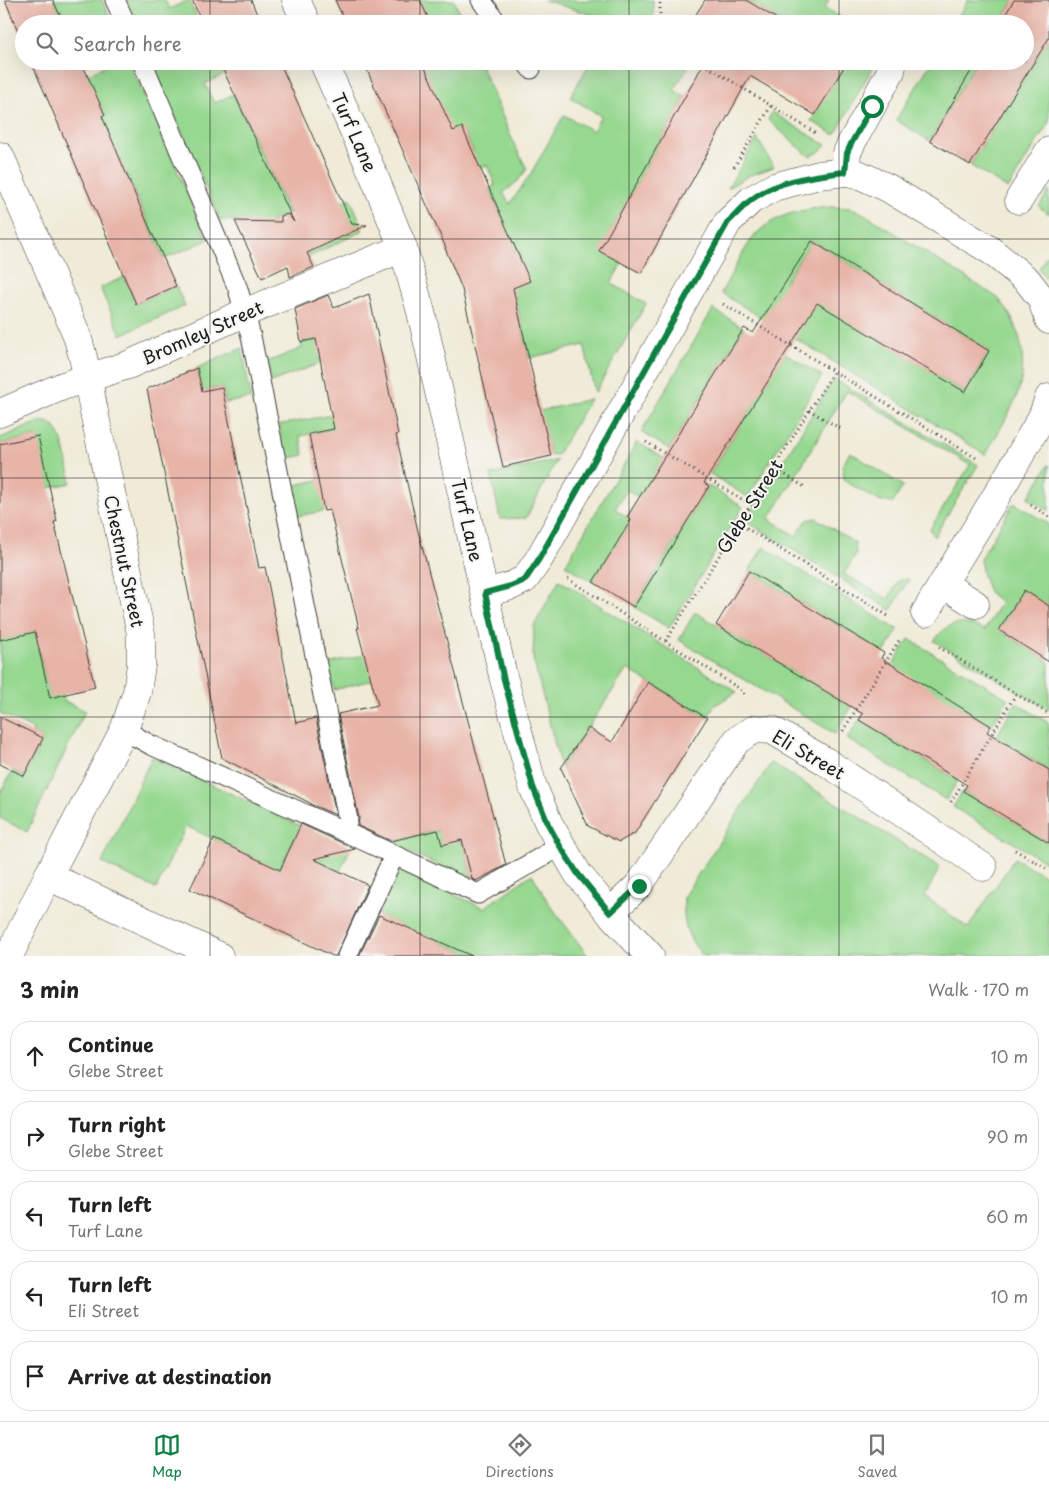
<!DOCTYPE html>
<html lang="en">
<head>
<meta charset="utf-8">
<style>
  :root { --surface:#fff; --page:#f6f6f6; --text:#222; --muted:#767676; --line:#e0e0e0; --accent:#0b8043 }
  body { margin:0; font-family:"Playpen Sans",sans-serif; background:var(--page); color:var(--text) }
  .stop { position:absolute; width:15px; height:15px; margin:-11px; border:4px solid #0b8043; border-radius:50%; background:#fff }
  .stop.end { background:#0b8043; border-color:#fff; box-shadow:0 1px 5px #0008 }
  .list { margin:0; padding:0; list-style:none }
  h2 { display:flex; justify-content:space-between; align-items:center; height:65px; margin:0; padding:0 20px; font-size:21px }
  h2 small { font-size:16px; font-weight:400; color:var(--muted) }
  .list li { display:grid; grid-template-columns:32px 1fr auto; gap:15px; align-items:center; box-sizing:border-box; height:70px; margin:0 10px 10px; padding:0 10px; border:1px solid var(--line); border-radius:20px }
  .list b { display:block; font-size:19px; white-space:nowrap }
  .list p { margin:0; font-size:16px; white-space:nowrap; color:var(--muted) }
  .list em { font-size:16px; font-style:normal; color:var(--muted) }
  .icon { flex:none; width:28px; height:28px; fill:none; stroke:currentColor; stroke-width:2; stroke-linecap:round; stroke-linejoin:round }
  .map { position:relative; flex:none; width:1049px; height:956px; overflow:hidden }
  .search { position:absolute; background:var(--surface); box-shadow:0 5px 20px #0002; left:15px; right:15px; top:15px; height:55px; display:flex; align-items:center; gap:12px; box-sizing:border-box; padding:0 18px; border-radius:28px; color:var(--muted); font-size:19px }
  .sheet { height:465px; background:var(--surface) }
  nav { display:flex; justify-content:space-around; align-items:center; box-sizing:border-box; height:70px; border-top:1px solid var(--line); background:var(--surface); font-size:14px; color:var(--muted) }
  nav a { display:grid; justify-items:center; gap:2px }
  nav .on { color:var(--accent) }
  .map>svg:first-child { display:block }
</style>
</head>
<body>
<div class="map">
<svg width="1049" height="956" viewBox="0 0 1049 956">
  <rect width="100%" height="100%" fill="#f6f6f2"/>
  <filter id="ink" filterUnits="userSpaceOnUse"><feTurbulence type="fractalNoise" baseFrequency=".02" numOctaves="2"/><feDisplacementMap in="SourceGraphic" scale="10" xChannelSelector="R" yChannelSelector="G"/><feConvolveMatrix kernelMatrix="1 2 1 2 8 2 1 2 1" color-interpolation-filters="sRGB"/></filter>
  <filter id="wash" filterUnits="userSpaceOnUse"><feTurbulence type="fractalNoise" baseFrequency=".0096" numOctaves="4" result="noise"/><feDisplacementMap in="SourceGraphic" scale="20" xChannelSelector="R" yChannelSelector="G"/><feGaussianBlur stdDeviation="1.12" result="paint"/><feColorMatrix in="noise" values="0 0 0 0 0 0 0 0 0 0 0 0 0 0 0 0 0 1.4 0 .05"/><feComposite in="paint" operator="in"/></filter>
  <g filter="url(#wash)">
    <rect width="100%" height="100%" fill="#f0ebd7"/>
    <g fill="#96d890" stroke="#597a56" fill-rule="evenodd">
      <path d="M53,0H102L113,24H64Z"/>
      <path d="M124,0H165L169,9L189,0L200,24H135Z"/>
      <path d="M392,0H454L464,24H345L344,21Z"/>
      <path d="M544,0H653V24H612V21Z"/>
      <path d="M746,0H829L825,8L853,24H785Z"/>
      <path d="M968,0H1014L1000,24H954Z"/>
      <path d="M1049,38V122L1008,189L970,165Z"/>
      <path d="M116,61H129L208,240L164,259L114,146L68,132L105,115L86,75Z"/>
      <path d="M151,61H219L225,74L205,84L214,103L234,94L289,213L253,230L241,227L238,221L220,220Z"/>
      <path d="M422,61H479L515,146L527,169L517,182L503,193L510,204L530,175L564,115L593,131L601,116L570,97L591,61H678L688,67L674,90L685,97L600,250L622,263L611,283L646,304L595,393L584,345L529,358L515,297L492,302L505,225L490,188L495,185L487,165L467,174L473,151L462,128L424,144Z"/>
      <path d="M846,61H876L835,135L811,121Z"/>
      <path d="M932,61H977L930,141L896,120Z"/>
      <path d="M772,112L826,145L818,153L809,156L768,120Z"/>
      <path d="M757,138L774,167L748,176L728,188Z"/>
      <path d="M1049,190V214L1039,207Z"/>
      <path d="M350,198L362,225V231L309,257L307,253L342,202Z"/>
      <path d="M832,207L852,208L866,215L998,298C1020,323 1029,360 1018,392C1012,411 995,437 986,455L721,293C731,276 740,255 752,239C770,215 804,208 832,207ZM812,241L989,351L965,392L785,282Z"/>
      <path d="M1049,252V282L1039,269Z"/>
      <path d="M124,277L136,304L176,286L185,306L121,335L100,288Z"/>
      <path d="M713,309L744,328L669,449L641,432Z"/>
      <path d="M321,338L326,361L271,382L267,362L302,348L301,342Z"/>
      <path d="M242,348L251,398L226,403L222,387L202,391L197,368Z"/>
      <path d="M785,353L822,376L748,497L710,474Z"/>
      <path d="M834,379L978,465L934,537L930,529L970,465L847,391L769,519L796,536L807,520L816,518L855,543L856,554L844,574L888,599L899,580L909,579L891,610L746,521Z"/>
      <path d="M590,399L558,454L551,456L540,411Z"/>
      <path d="M336,414L339,428L300,436L304,455L285,459L279,425Z"/>
      <path d="M39,422C41,422 44,421 47,422C64,426 68,468 71,483L49,488L37,436L0,444V438Z"/>
      <path d="M637,442L668,461L643,500L627,490L615,509L632,520L593,582L565,565Z"/>
      <path d="M850,452L903,486L893,503L881,502L845,481L842,467Z"/>
      <path d="M557,460L526,518L500,519L491,475Z"/>
      <path d="M1049,464V511L1028,498Z"/>
      <path d="M348,474L324,511L297,516L290,486Z"/>
      <path d="M709,486L743,507L669,628L634,607Z"/>
      <path d="M1014,503L1049,524V606L1024,591L999,630L1049,662V710L934,641C949,620 962,620 985,630L1001,602L989,592L983,576L980,559Z"/>
      <path d="M763,547L898,630L884,653L749,571Z"/>
      <path d="M0,562L65,612L38,648L47,683L64,694L63,700L85,711L27,832L0,818V794L12,771L24,776L43,738L32,733L34,730L0,713Z"/>
      <path d="M559,580L737,692L715,705L707,718L627,669L561,768L533,658L534,626Z"/>
      <path d="M695,612L852,707L835,734L679,640Z"/>
      <path d="M909,639L1008,699L991,726L892,666Z"/>
      <path d="M383,650L391,675L334,690L328,664Z"/>
      <path d="M1016,703L1049,723V770L996,737Z"/>
      <path d="M859,720L958,780L946,800L847,739Z"/>
      <path d="M152,757L350,849L330,894L301,880L316,846L295,837L279,870L186,826L156,889L102,863Z"/>
      <path d="M771,763L940,867L925,896L968,928L1015,858L1049,878V956H703C685,935 683,923 684,896Z"/>
      <path d="M963,791L1049,843V864L953,807Z"/>
      <path d="M438,830L462,840L473,882L389,842Z"/>
      <path d="M398,870L484,908L532,874L548,902L588,956H472L380,916L378,914Z"/>
    </g>
    <g id="blocks">
      <g fill="#e8b4a7">
        <path d="M5,0H53L64,24H24V45Z"/>
        <path d="M192,0H251L261,24H203Z"/>
        <path d="M335,0H420L431,24H346Z"/>
        <path d="M705,0H746L785,24H690Z"/>
        <path d="M1014,0H1049V38L970,165L930,141L977,61H1025V24H1000Z"/>
        <path d="M31,61H81L105,115L102,116L139,204L176,286L136,304Z"/>
        <path d="M219,61H279L352,224L367,225L307,253L314,267L290,277L288,266L262,278L235,221L281,222V216L288,214L294,222Z"/>
        <path d="M363,61H422L453,131L462,127L530,281L513,288L551,456L503,467L462,289L445,248H446Z"/>
        <path d="M705,61L847,62L815,115L750,76L641,273L599,251Z"/>
        <path d="M812,241L989,351L965,392L817,303L704,483L709,486L634,607L593,582L631,520L627,517L744,328L753,333Z"/>
        <path d="M369,294L398,434L396,435L418,531L506,865L476,881L472,879L462,840L442,845L438,830L391,841L358,826L359,818L338,714L378,705L357,628H359L330,510L324,511L309,434L334,429L316,339L301,342L295,309L328,295L334,308Z"/>
        <path d="M197,368L202,391L222,387L259,568L265,567L296,723L316,718L336,815L310,804V803L222,758L147,389Z"/>
        <path d="M38,436L57,521L54,522L95,687L50,698L35,632L0,640V444Z"/>
        <path d="M749,571L884,653L881,658L991,726L987,732L1049,770V843L963,791L967,785L859,720L863,714L716,625Z"/>
        <path d="M1024,590L1049,606V662L999,630Z"/>
        <path d="M648,682L707,718L635,833L619,842L588,826L561,768L588,728L612,742Z"/>
        <path d="M0,717L43,738L24,776L0,764Z"/>
        <path d="M301,824L355,849L314,859L368,885L336,956H333L190,889L214,839L280,870Z"/>
        <path d="M379,915L472,956H359Z"/>
      </g>
    </g>
  </g>
  <g filter="url(#ink)">
    <use href="#blocks" fill-opacity="0" stroke="#3c3b38" stroke-width="1"/>
    <g fill="none" stroke-linecap="round" stroke-linejoin="round">
      <defs>
        <g id="service">
          <path d="M115,0L126,24"/>
          <path d="M481,0L498,24"/>
          <path d="M142,61L238,289L251,336L348,820L343,831"/>
          <path d="M525,61L531,69"/>
          <path d="M124,730L151,745L343,831L478,894L560,846"/>
          <path d="M347,956L394,856"/>
        </g>
        <path id="pedestrian" d="M1019,200L1049,151"/>
        <g id="minor">
          <path d="M0,156L76,333C85,359 89,385 94,412L141,634V665L137,692L124,730L48,876L9,956"/>
          <path d="M845,172L847,153L851,144L891,71L893,61"/>
          <path d="M0,413L63,386L128,365L244,313L403,248"/>
          <path d="M943,584L975,604"/>
          <path d="M485,593L511,586L525,579L539,559L728,222L751,200L774,187L819,175L845,172L858,174L888,188L990,250L1027,280L1041,298L1049,320"/>
          <path d="M925,613L1004,483L1042,417L1049,398"/>
          <path d="M48,876L219,956"/>
          <path d="M610,913L639,885L737,740L755,729L772,730L825,761L983,867"/>
        </g>
        <g id="tertiary">
          <path d="M296,0L307,24"/>
          <path d="M323,61L374,176L403,248L421,312L503,676L533,787L549,824L578,874L610,913L650,956"/>
        </g>
      </defs>
      <use href="#service" stroke="#3c3b38" stroke-width="21"/>
      <use href="#pedestrian" stroke="#3c3b38" stroke-width="29"/>
      <use href="#minor" stroke="#3c3b38" stroke-width="29"/>
      <use href="#tertiary" stroke="#3c3b38" stroke-width="29"/>
      <g stroke="#3c3b38" stroke-width="3" stroke-dasharray="1 4" stroke-linecap="butt">
        <path d="M660,24V0"/>
        <path d="M699,61L817,134"/>
        <path d="M734,167L771,106"/>
        <path d="M723,304L978,459"/>
        <path d="M809,410L841,429"/>
        <path d="M646,442L750,504"/>
        <path d="M773,467L806,488"/>
        <path d="M1031,505L1049,517"/>
        <path d="M738,523L890,617"/>
        <path d="M568,579L743,691L744,695"/>
        <path d="M666,641L834,371"/>
        <path d="M939,647L1049,714"/>
        <path d="M843,731L900,639"/>
        <path d="M951,802L1016,694"/>
        <path d="M1015,850L1049,870"/>
      </g>
      <use href="#service" stroke="#fff" stroke-width="19"/>
      <use href="#pedestrian" stroke="#fff" stroke-width="28"/>
      <use href="#minor" stroke="#fff" stroke-width="28"/>
      <use href="#tertiary" stroke="#fff" stroke-width="28"/>
    </g>
  </g>
  <g fill="none" stroke-linecap="round" stroke-linejoin="round" filter="url(#ink)">
    <path stroke="#0b8043" stroke-width="6" d="M639,886L610,913L578,874L560,846L548,824L533,787L503,676L485,593L511,586L525,580L539,559L728,222C736,215 743,206 751,200C776,180 814,176 845,172L847,153L851,144L872,106"/>
  </g>
  <path fill="none" stroke="#1c1c1c" stroke-width="1" stroke-opacity="0.55" d="M210,0V24M420,0V24M629,0V24M839,0V24M210,61V956M420,61V956M629,61V956M839,61V956M0,239H1049M0,478H1049M0,717H1049"/>
  <g text-anchor="middle" dominant-baseline="central" stroke-width="4" stroke-linejoin="round" paint-order="stroke">
    <g font-size="18" fill="#1c1c1c" stroke="#f6f6f2">
      <text transform="translate(355 132) rotate(66)">Turf Lane</text>
      <text transform="translate(202 332) rotate(-24)">Bromley Street</text>
      <text transform="translate(749 506) rotate(-58)">Glebe Street</text>
      <text transform="translate(468 520) rotate(77)">Turf Lane</text>
      <text transform="translate(125 561) rotate(78)">Chestnut Street</text>
      <text transform="translate(809 754) rotate(30)">Eli Street</text>
    </g>
  </g>
</svg>
<div class="stop" style="left:872px;top:106px"></div>
<div class="stop end" style="left:639px;top:886px"></div>
<div class="search"><svg class="icon" aria-label="search" viewBox="0 0 24 24"><circle cx="10" cy="10" r="6"/><path d="M15 15l6 6"/></svg>Search here</div>
</div>
<section class="sheet">
<h2>3 min<small>Walk · 170 m</small></h2>
<ul class="list">
<li><svg class="icon" aria-label="ahead" viewBox="0 0 24 24"><path d="M12 20V5M6 11l6-6 6 6"/></svg><div><b>Continue</b><p>Glebe Street</p></div><em>10 m</em></li>
<li><svg class="icon" aria-label="right" viewBox="0 0 24 24"><path d="M7 20v-9h11M14 6l5 5-5 5"/></svg><div><b>Turn right</b><p>Glebe Street</p></div><em>90 m</em></li>
<li><svg class="icon" aria-label="left" viewBox="0 0 24 24"><path d="M17 20v-9H6M10 6l-5 5 5 5"/></svg><div><b>Turn left</b><p>Turf Lane</p></div><em>60 m</em></li>
<li><svg class="icon" aria-label="left" viewBox="0 0 24 24"><path d="M17 20v-9H6M10 6l-5 5 5 5"/></svg><div><b>Turn left</b><p>Eli Street</p></div><em>10 m</em></li>
<li><svg class="icon" aria-label="arrive" viewBox="0 0 24 24"><path d="M6 21V4h12l-3 4 3 4H6"/></svg><div><b>Arrive at destination</b></div></li>
</ul>
</section>
<nav>
<a class="on"><svg class="icon" aria-label="map" viewBox="0 0 24 24"><path d="M3 6l6-2 6 2 6-2v14l-6 2-6-2-6 2zM9 4v14M15 6v14"/></svg>Map</a>
<a><svg class="icon" aria-label="directions" viewBox="0 0 24 24"><path d="M12 3l9 9-9 9-9-9zM9 14v-3h6M13 9l2 2-2 2"/></svg>Directions</a>
<a><svg class="icon" aria-label="saved" viewBox="0 0 24 24"><path d="M7 4h10v16l-5-4-5 4z"/></svg>Saved</a>
</nav>
</body>
</html>
